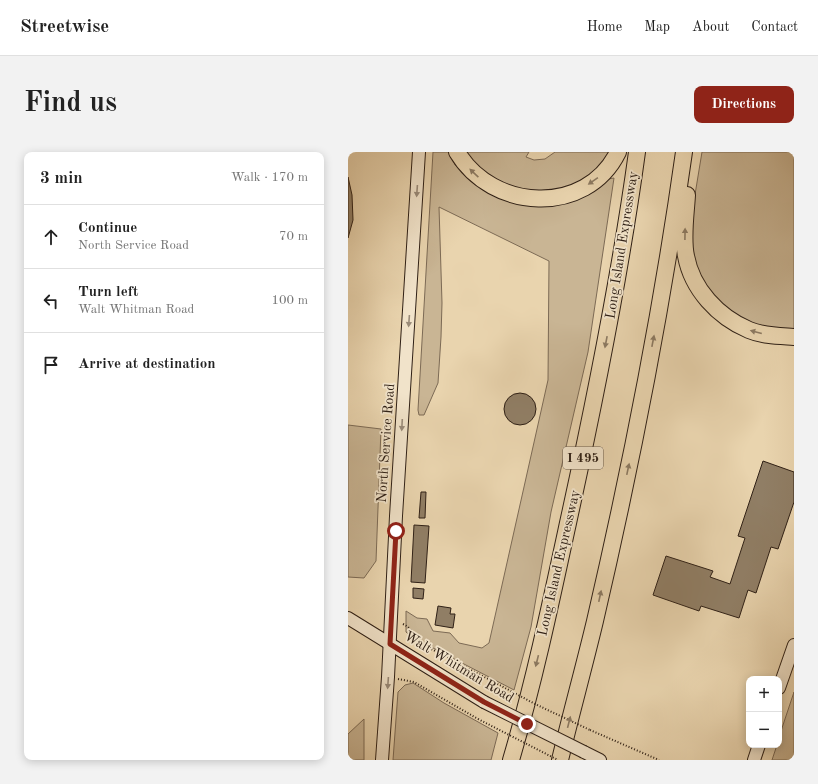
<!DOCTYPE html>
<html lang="en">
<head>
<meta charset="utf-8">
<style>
  :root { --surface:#fff; --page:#f2f2f2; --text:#222; --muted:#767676; --line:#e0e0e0; --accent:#8f2418 }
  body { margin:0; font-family:"Old Standard TT",serif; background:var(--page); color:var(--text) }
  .controls { position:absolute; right:12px; bottom:12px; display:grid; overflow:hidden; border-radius:8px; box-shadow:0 2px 10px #0003 }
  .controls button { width:36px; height:36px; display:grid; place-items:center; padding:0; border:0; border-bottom:1px solid var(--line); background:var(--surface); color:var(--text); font:20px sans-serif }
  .stop { position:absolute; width:12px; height:12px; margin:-9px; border:3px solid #8f2418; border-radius:50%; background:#fff }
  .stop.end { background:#8f2418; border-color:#fff; box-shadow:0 1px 4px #0008 }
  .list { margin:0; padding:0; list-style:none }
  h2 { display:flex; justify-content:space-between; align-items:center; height:52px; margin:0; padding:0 16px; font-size:17px }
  h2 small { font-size:13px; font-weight:400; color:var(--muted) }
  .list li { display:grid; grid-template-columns:26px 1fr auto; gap:12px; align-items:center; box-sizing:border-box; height:64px; padding:0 16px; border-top:1px solid var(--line) }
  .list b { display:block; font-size:15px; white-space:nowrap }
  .list p { margin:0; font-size:13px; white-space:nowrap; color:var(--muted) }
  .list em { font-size:13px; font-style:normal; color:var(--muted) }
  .icon { flex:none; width:22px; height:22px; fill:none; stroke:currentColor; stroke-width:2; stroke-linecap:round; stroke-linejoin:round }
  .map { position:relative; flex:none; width:446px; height:608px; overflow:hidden; border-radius:8px }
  header { display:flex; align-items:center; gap:24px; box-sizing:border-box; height:56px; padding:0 20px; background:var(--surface); border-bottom:1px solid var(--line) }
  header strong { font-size:19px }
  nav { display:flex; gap:22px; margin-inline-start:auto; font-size:14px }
  .intro { display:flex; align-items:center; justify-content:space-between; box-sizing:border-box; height:96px; padding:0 24px }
  h1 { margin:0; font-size:28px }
  .button { padding:10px 18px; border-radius:8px; background:var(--accent); color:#fff; font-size:14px; font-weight:700 }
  main { display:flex; gap:24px; padding:0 24px }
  aside { flex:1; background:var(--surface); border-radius:8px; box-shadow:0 2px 10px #0003 }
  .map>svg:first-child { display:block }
</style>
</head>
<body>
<header>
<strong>Streetwise</strong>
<nav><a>Home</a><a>Map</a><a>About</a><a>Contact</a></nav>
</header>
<div class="intro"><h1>Find us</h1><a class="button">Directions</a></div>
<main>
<aside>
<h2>3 min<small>Walk · 170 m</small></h2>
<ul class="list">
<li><svg class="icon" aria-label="ahead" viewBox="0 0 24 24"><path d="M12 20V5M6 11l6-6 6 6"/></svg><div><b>Continue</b><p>North Service Road</p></div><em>70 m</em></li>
<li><svg class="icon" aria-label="left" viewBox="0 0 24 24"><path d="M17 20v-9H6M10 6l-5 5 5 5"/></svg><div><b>Turn left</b><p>Walt Whitman Road</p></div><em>100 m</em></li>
<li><svg class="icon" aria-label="arrive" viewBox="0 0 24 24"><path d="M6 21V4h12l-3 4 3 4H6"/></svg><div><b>Arrive at destination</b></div></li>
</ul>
</aside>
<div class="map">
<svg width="446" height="608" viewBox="0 0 446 608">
  <rect width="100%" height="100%" fill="#e9d4ae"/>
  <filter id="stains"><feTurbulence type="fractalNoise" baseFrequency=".005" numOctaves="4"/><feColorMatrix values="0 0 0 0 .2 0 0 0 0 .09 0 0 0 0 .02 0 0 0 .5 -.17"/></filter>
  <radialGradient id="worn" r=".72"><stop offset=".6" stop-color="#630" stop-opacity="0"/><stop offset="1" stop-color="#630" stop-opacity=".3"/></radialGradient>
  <g fill="#c9b594" stroke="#7c6a55">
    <path d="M85,0H102L107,13L141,39L170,51L260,27L266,26L240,200L203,360L183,475L166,538L62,484L58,480V459L69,466L79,467L85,479L102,481L111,491L134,496L141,491L200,228L201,109L91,55L94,151L93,185L90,231L76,263H71L70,258Z"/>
    <path d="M117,0H181L178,5L186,8L197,7L207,0H265L247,23L223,36L188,43L155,35L124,13Z"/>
    <path d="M354,0H446V180L430,181L395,170L361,142L343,103L342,73Z"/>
    <path d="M0,273L33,277L28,409L16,426L0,425Z"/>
    <path d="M65,531L96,551L150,581L143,608H45L50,540L57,533Z"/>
    <path d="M446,540V608H424L429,593H431V585Z"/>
    <path d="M16,567V608H0V582Z"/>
  </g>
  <g fill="#907e65" stroke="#2f2016">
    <path d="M0,25L4,43L5,68L0,86Z"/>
    <circle cx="172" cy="257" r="16"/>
    <path d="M415,309L446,320V350L430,397L423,395L408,441L400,438L391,466L353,454L351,459L305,443L318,404L365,419L362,425L382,432L397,386L390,384Z"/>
    <path d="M73,340H78L77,366H71Z"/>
    <path d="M66,373L81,374L77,431L63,430Z"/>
    <path d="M65,436L76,437L75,447L65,446Z"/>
    <path d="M90,454L103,456L102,462H107L105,476L87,473Z"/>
  </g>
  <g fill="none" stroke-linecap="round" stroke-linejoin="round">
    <defs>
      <g id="secondary">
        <path d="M0,466L136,550"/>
        <path d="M431,536L446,493"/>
        <path d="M236,600L252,608"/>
        <path d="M34,608L40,525L48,364L71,0"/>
        <path d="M406,608L411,593"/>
      </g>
      <g id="motorway">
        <path d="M109,0C144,59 238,65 270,0"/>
        <path d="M339,43C338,61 334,86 338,104C344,137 370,165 401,178C415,184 431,184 446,185"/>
        <path d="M163,608C186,530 203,450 220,371C247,248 272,125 289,0"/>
        <path d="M212,608C223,562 236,515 247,469C283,314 314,157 336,0"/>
      </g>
    </defs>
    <use href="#secondary" stroke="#2f2016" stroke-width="14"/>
    <use href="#motorway" stroke="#2f2016" stroke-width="18"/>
    <g stroke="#2f2016" stroke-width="2" stroke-dasharray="1 2" stroke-linecap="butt">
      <path d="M55,472C65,477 64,482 70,490L144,529"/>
      <path d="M50,527L66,530L130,567"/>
      <path d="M242,578L311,608"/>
    </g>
    <use href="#secondary" stroke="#f1e3ca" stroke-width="12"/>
    <use href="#motorway" stroke="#e9d4ae" stroke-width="16"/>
    <defs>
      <path id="secondary-bridge" d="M136,550L236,600"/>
    </defs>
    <use href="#secondary-bridge" stroke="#2f2016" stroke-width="14" stroke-linecap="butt"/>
    <g stroke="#2f2016" stroke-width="2" stroke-dasharray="1 2" stroke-linecap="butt">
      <path d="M144,529L187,552L242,578"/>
      <path d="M130,567L210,608"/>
    </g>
    <use href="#secondary-bridge" stroke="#f1e3ca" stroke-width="12"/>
  </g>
  <defs><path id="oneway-solid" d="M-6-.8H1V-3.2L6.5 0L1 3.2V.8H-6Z"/></defs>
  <g fill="#8c7a62">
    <use href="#oneway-solid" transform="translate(126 21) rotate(-137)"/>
    <use href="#oneway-solid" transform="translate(245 29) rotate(145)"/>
    <use href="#oneway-solid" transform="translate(337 82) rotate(-89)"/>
    <use href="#oneway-solid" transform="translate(408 180) rotate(-165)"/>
    <use href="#oneway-solid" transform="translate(305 189) rotate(-79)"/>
    <use href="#oneway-solid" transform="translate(258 190) rotate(101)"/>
    <use href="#oneway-solid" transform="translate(280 317) rotate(-78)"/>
    <use href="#oneway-solid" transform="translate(252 444) rotate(-78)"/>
    <use href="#oneway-solid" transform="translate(189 509) rotate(104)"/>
    <use href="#oneway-solid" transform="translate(221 570) rotate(-76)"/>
  </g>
  <g fill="#9a8b79">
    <use href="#oneway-solid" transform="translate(69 39) rotate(94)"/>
    <use href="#oneway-solid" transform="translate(61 169) rotate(94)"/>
    <use href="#oneway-solid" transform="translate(54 273) rotate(93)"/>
    <use href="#oneway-solid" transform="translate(40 531) rotate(94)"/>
  </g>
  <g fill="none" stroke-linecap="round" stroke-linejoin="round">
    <path stroke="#8f2418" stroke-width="5" d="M48,379L42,492L136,550L179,572"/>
  </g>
  <g text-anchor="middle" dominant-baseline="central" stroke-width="3.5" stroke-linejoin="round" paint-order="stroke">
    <rect fill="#f1e3ca" stroke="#695a4c" stroke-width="1" x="215" y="295" width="40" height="22" rx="3"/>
    <g font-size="13" font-weight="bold" fill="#2f2016">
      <text x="235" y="306">I 495</text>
    </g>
    <g font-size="14" fill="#2f2016" stroke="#f1e3ca">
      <text transform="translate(274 93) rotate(-81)">Long Island Expressway</text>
      <text transform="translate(38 291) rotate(-86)">North Service Road</text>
      <text transform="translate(211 411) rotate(-77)">Long Island Expressway</text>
      <text transform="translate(111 515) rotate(31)">Walt Whitman Road</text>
    </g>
  </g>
  <rect width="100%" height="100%" filter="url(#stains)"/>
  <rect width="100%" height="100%" fill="url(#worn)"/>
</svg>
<div class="controls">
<button>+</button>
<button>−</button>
</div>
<div class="stop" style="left:48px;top:379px"></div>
<div class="stop end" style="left:179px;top:572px"></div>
</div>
</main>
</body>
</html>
